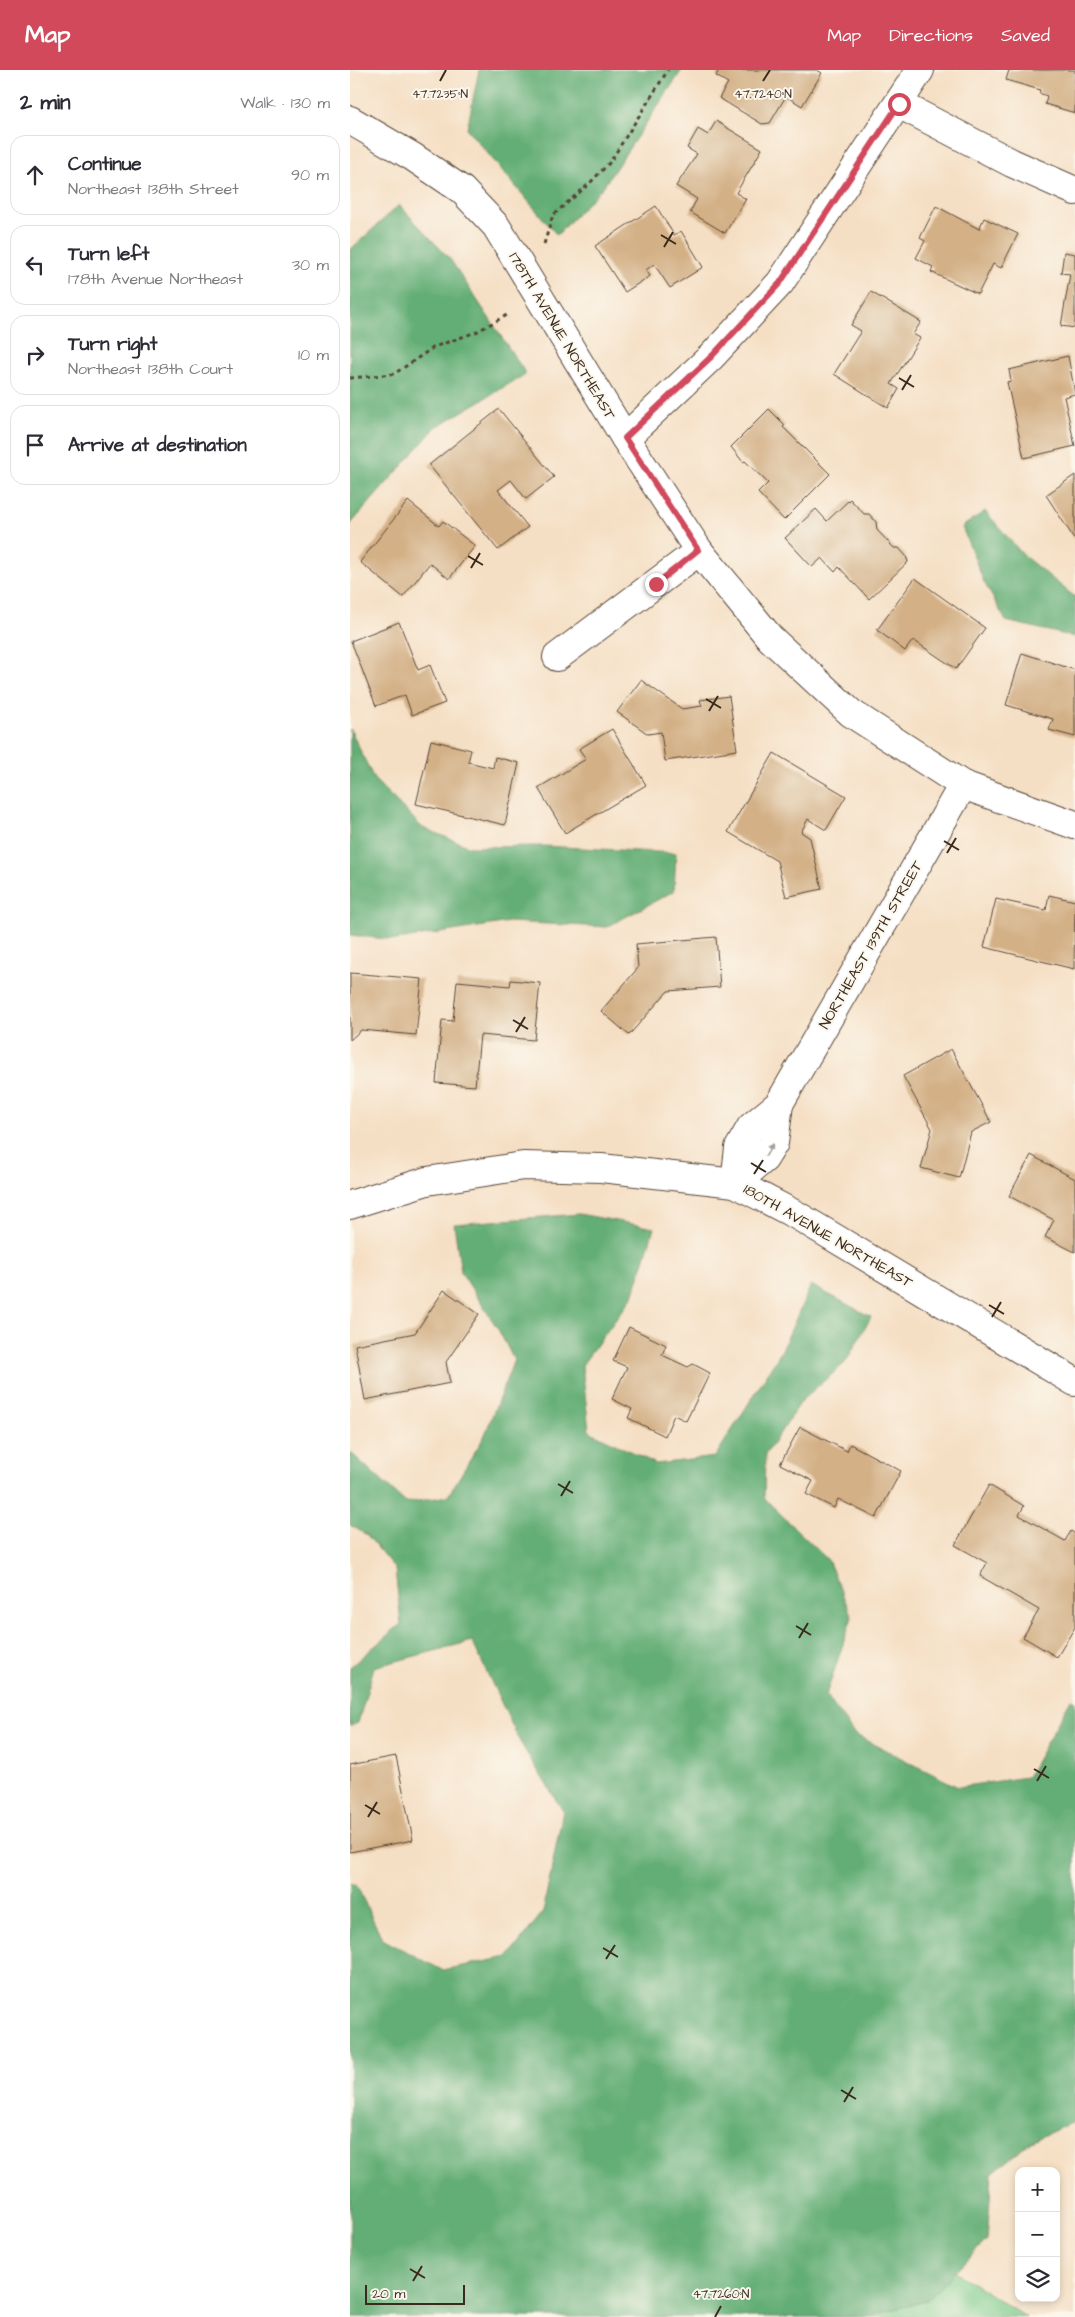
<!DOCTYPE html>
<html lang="en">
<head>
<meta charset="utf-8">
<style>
  :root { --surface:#fff; --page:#f2f2f3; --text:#2b2b33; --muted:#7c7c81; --line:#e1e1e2; --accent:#d1495b }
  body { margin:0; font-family:"Architects Daughter",sans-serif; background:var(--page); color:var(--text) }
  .controls { position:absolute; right:15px; bottom:15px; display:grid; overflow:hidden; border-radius:10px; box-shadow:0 2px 8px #0003 }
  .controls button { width:45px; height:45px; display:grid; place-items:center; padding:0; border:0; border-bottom:1px solid var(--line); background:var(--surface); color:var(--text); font:25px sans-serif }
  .scale { position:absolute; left:15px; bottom:12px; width:100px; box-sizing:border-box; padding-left:5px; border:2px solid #3b2a1e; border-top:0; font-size:14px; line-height:18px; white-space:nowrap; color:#3b2a1e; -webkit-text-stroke:4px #fbf7ec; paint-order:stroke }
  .stop { position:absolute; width:15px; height:15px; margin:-11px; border:4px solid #d1495b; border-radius:50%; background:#fff }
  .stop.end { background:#d1495b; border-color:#fff; box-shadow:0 1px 5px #0008 }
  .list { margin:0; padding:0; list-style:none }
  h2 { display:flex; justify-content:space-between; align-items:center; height:65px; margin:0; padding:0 20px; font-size:21px }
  h2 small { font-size:16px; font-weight:400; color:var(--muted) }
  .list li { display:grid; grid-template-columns:32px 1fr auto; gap:15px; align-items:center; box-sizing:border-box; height:80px; margin:0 10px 10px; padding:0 10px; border:1px solid var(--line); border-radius:15px }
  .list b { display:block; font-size:19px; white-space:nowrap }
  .list p { margin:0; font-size:16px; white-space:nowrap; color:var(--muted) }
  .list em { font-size:16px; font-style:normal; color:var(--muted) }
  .icon { flex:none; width:28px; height:28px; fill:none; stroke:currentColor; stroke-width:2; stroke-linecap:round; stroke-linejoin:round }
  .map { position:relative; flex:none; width:725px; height:2247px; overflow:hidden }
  header { display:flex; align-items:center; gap:30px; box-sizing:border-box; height:70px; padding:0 25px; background:var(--accent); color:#fff }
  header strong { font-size:24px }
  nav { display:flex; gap:28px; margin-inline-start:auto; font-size:18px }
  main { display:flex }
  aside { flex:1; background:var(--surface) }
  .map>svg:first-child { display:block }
</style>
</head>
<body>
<header>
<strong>Map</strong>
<nav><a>Map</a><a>Directions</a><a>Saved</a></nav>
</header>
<main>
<aside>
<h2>2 min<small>Walk · 130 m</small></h2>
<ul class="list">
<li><svg class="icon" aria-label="ahead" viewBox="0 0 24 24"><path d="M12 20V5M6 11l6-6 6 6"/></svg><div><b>Continue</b><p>Northeast 138th Street</p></div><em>90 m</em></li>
<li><svg class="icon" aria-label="left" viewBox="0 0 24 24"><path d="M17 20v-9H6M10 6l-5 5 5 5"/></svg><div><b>Turn left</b><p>178th Avenue Northeast</p></div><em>30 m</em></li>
<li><svg class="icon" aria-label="right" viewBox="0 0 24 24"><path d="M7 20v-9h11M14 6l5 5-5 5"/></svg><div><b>Turn right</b><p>Northeast 138th Court</p></div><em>10 m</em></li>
<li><svg class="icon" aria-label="arrive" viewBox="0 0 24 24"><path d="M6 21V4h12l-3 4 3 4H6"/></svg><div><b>Arrive at destination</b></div></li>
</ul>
</aside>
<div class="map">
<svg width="725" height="2247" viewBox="0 0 725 2247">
  <rect width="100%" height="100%" fill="#fbf7ec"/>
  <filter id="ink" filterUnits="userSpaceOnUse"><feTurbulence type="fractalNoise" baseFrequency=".02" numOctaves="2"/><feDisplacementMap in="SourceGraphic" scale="10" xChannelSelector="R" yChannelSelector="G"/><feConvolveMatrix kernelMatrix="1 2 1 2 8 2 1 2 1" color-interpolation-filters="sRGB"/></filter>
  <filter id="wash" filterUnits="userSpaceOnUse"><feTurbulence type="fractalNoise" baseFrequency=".0096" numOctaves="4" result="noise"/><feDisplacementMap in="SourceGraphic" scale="20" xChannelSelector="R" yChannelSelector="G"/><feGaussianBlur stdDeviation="1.12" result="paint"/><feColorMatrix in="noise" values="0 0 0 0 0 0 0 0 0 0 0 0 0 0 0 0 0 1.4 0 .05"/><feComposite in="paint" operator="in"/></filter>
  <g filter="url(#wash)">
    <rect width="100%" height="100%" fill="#f5dfc4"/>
    <path fill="#7bca8a" stroke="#5b7a54" d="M605,2202L676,2247H522L523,2245L576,2231Z"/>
    <g fill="#64ae76" stroke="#506c4a">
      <path d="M129,0H332L253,117L207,165L117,59Z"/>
      <path d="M49,135L100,189L176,304L86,357L0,455V180Z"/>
      <path d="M635,441L674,486L725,527V567L656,551L634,512L612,457Z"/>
      <path d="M0,659L24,709L73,758L120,777L193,776L326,783L324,821L257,857L159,852L46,870L0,865Z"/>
      <path d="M229,1144L304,1158L283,1226L232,1295L239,1361L306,1394L365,1387L431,1282L461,1215L521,1247L495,1293L453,1329L415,1385L414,1428L478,1490L502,1547L476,1625L504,1664L608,1717L677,1707L721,1629L725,1631V2051L682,2071L642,2103L637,2170L576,2231L523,2245L522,2247H0V1813L7,1816L32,1869L92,1900L158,1887L193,1842L213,1741L170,1672L122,1571L24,1597L8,1653L0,1656V1597L51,1554L45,1499L17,1465L0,1455V1382L56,1433L98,1426L134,1367L164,1290L148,1259L111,1202L104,1154Z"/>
    </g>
    <g id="blocks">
      <g fill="#d3b086">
        <path d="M369,0H467L472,3L452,36L436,26L420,53L412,54L369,28L378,13L366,6Z"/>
        <path d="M659,0H725V43L695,34L697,26L689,23L690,20L656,10Z"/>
        <path d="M366,51L412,79L386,123L396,129L375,163L340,142L347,129L326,116L347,84L337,78L348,59L358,65Z"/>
        <path d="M306,136L324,165L331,161L353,197L320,218L304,194L296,200L300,206L275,222L245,176Z"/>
        <path d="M586,136L629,159L634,148L668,164L651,198L643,194L628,224L581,202L583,197L566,188L575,171L570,168Z"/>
        <path d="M714,182L725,184V258L711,256L720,204L711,203Z"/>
        <path d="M521,222L571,252L563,264L570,268L541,314L549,319L538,338L484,304L511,261L501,255Z"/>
        <path d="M718,286L725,324L714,327L725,376L674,388L657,312L661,311L659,300Z"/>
        <path d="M149,339L204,407L176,429L161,410L148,420L178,457L148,480L79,395Z"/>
        <path d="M419,339L435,355L433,357L480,404L434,450L408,423L418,413L395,391L393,392L381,377Z"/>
        <path d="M725,405V470L696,425Z"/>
        <path d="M500,429L514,444H519L526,452L527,460L544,478H549L556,486L558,492L519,529L489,497L485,502L472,488L462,497L435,468L466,439L477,451Z"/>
        <path d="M58,431L89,456L93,451L125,476L99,509L80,493L53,527L10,492Z"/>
        <path d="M565,508L635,558L606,599L563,570L555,581L527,560Z"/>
        <path d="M49,552L68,600L80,595L95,633L62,645L55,625L26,636L1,571Z"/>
        <path d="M672,583L725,600V667L699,660L703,649L656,635Z"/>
        <path d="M291,610L332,639L352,636L350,630L379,626L387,680L315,691L311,662L298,664L267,642Z"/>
        <path d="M262,659L296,715L215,763L188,718L236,689L229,679Z"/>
        <path d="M81,670L121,680L118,692L143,698L145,687L169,693L155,755L66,734Z"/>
        <path d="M424,683L496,726L476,760L458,749L451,762L460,768L472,819L436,827L427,791L378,762Z"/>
        <path d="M699,825L725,831L724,899L634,877L646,829L696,840Z"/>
        <path d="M366,867L370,917L318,921L279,965L251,941L288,898L286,874Z"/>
        <path d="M0,903L72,909L66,965L11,960L0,970Z"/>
        <path d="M161,910L190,913L184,970L130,965L125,1016L86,1013L92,950L103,951L107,911L160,916Z"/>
        <path d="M601,979L641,1052L621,1062L609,1108L571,1098L582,1059L553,1006Z"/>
        <path d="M681,1085L725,1109V1182L695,1167L704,1150L659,1126Z"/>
        <path d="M94,1220L129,1244L96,1292L100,1313L15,1330L5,1275L65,1263Z"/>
        <path d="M279,1257L316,1275L312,1285L338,1297L343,1294L360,1303L336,1351L324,1345L315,1366L278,1348L282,1339L262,1329L277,1297L263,1291Z"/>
        <path d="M450,1357L497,1381L500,1374L551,1401L526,1448L488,1429L484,1438L456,1424L463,1411L430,1394Z"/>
        <path d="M639,1415L674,1436L669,1445L715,1471L721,1461L725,1464V1557L707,1587L673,1567L689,1540L630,1506L637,1493L605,1475Z"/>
        <path d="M46,1686L63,1770L0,1782V1695Z"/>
      </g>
    </g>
  </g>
  <g filter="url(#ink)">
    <use href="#blocks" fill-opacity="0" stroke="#574537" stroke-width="1"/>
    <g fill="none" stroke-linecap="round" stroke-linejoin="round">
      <defs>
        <g id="minor">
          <path d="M549,34L662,93L725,121"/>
          <path d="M0,50L63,87L112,120L146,156L275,368L349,481L420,568L501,643L613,715L725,755"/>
          <path d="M275,368L362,286L430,213L570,0"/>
          <path d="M207,587L349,481"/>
          <path d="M385,1113L389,1078L401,1057L429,1034L613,715"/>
          <path d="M385,1113L414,1089L424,1073L429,1034"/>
          <path d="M0,1135L77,1111L173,1096L251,1098L385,1113L448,1146L725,1312"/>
        </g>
      </defs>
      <use href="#minor" stroke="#574537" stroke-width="30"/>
      <g stroke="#574537" stroke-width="3" stroke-dasharray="4 4" stroke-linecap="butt">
        <path d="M194,174L203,145L239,114L260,92L318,0"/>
        <path d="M0,308L44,304L84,277L126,262L157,245"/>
      </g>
      <use href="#minor" stroke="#fff" stroke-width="28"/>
    </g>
    <defs><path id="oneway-solid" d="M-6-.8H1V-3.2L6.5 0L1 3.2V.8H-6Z" transform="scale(1.25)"/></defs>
    <use fill="#a79f9a" href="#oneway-solid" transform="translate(419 1080) rotate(-59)"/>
  </g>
  <g fill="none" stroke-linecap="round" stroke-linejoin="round" filter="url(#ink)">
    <path stroke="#d1495b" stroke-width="6" d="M306,514L348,480L275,368L362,286L430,213L549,34"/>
  </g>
  <path fill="none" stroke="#3b2a1e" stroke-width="2" d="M90,11L96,0M413,11L420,0M311,165L326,174M314,177L323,162M549,308L564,317M552,320L561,305M118,486L133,495M121,498L130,483M356,629L371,638M359,641L368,626M594,771L609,780M597,783L606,768M163,950L178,959M166,962L175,947M401,1093L416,1102M404,1104L413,1090M639,1235L654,1244M642,1247L651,1232M208,1414L223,1423M211,1426L220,1411M446,1556L461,1565M449,1568L458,1553M684,1699L699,1708M687,1711L696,1696M15,1735L30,1744M18,1747L27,1732M253,1878L268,1887M256,1889L265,1875M491,2020L506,2029M494,2032L503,2017M60,2199L75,2208M63,2211L72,2196M365,2247L371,2236"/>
  <g text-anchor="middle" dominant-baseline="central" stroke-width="4" stroke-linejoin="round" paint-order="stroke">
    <g font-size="15" fill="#3b2a1e" stroke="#fbf7ec">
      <text transform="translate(212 266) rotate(59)">178TH AVENUE NORTHEAST</text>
      <text transform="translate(521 875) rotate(-60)">NORTHEAST 139TH STREET</text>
      <text transform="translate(478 1166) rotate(30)">180TH AVENUE NORTHEAST</text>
    </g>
  </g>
  <g font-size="12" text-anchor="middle" fill="#3b2a1e" stroke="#fbf7ec" stroke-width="4" stroke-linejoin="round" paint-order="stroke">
    <text x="413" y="28">47.7240°N</text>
    <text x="90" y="28">47.7235°N</text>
    <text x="371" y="2228">47.7260°N</text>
  </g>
</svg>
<div class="controls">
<button>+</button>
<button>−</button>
<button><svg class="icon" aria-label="layers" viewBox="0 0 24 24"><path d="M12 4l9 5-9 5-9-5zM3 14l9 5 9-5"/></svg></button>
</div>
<div class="scale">20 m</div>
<div class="stop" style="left:549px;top:34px"></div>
<div class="stop end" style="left:306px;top:514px"></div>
</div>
</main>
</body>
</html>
